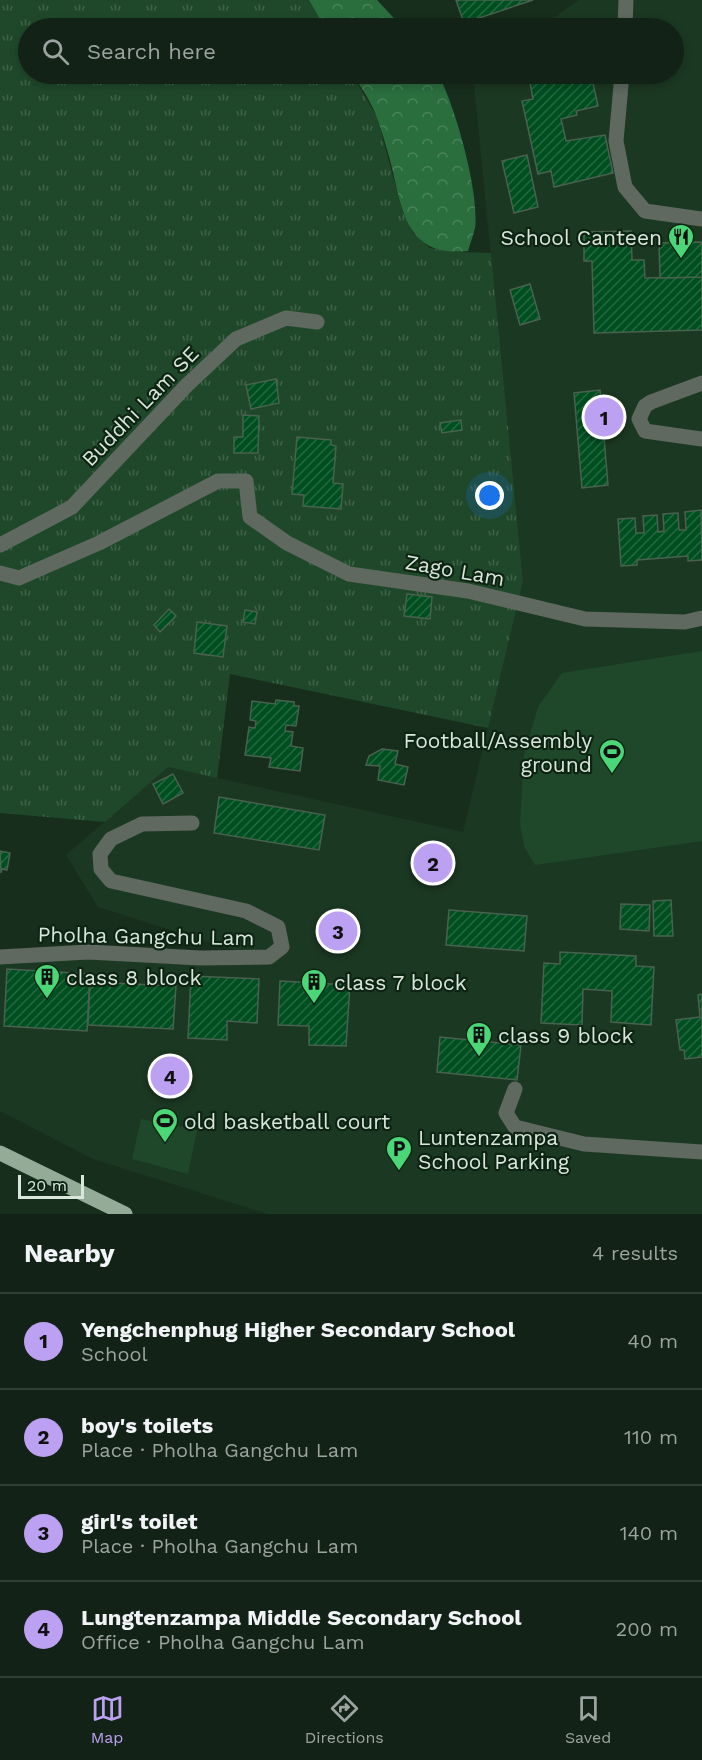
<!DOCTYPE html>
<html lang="en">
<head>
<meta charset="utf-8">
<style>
  :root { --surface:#122216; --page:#1f2f23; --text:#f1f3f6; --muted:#9ca4a1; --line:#313f35; --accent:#bca0f2 }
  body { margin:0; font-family:"Work Sans",sans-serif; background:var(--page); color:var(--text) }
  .scale { position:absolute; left:18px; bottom:15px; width:66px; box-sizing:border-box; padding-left:6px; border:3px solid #d9e7db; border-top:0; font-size:16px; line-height:21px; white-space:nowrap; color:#d9e7db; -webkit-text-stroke:4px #0e2413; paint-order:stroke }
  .you { position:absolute; left:490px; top:496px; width:21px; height:21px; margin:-15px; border:4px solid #fff; border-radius:50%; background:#1a73e8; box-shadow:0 0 0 9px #1a73e833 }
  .badge { display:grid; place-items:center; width:39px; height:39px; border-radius:50%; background:var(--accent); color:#111; font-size:20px; font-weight:700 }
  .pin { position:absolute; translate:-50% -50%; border:3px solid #fff; box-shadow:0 2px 6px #0006 }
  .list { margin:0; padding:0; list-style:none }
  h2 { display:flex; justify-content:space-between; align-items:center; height:78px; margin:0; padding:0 24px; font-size:26px }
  h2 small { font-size:20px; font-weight:400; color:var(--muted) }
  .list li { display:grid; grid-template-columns:39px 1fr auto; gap:18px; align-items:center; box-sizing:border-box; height:96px; padding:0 24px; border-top:2px solid var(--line) }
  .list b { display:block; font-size:22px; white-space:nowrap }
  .list p { margin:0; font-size:20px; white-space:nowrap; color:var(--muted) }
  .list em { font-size:20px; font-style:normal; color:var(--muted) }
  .icon { flex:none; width:33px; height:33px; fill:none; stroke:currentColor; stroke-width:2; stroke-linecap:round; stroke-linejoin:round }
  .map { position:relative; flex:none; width:702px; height:1214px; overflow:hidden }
  .search { position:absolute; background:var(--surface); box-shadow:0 3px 9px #0003; left:18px; right:18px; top:18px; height:66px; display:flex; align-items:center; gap:15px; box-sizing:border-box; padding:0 21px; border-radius:33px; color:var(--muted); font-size:22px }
  .sheet { height:462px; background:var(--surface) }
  nav { display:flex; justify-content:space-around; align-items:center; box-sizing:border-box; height:84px; border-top:2px solid var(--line); background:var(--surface); font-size:16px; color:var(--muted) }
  nav a { display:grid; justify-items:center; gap:3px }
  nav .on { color:var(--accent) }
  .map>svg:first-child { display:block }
</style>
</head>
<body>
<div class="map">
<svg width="702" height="1214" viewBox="0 0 702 1214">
  <defs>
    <pattern id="grass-tufts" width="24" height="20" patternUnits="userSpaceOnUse" patternTransform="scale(1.5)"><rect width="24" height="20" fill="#1f482a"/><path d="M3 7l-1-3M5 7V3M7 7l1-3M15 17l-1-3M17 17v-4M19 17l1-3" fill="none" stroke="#3f6248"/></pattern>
    <pattern id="forest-crowns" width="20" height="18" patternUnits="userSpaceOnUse" patternTransform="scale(1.5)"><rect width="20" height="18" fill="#2b6e3e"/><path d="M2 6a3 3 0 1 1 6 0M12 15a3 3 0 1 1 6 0" fill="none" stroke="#498359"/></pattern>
    <pattern id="building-hatch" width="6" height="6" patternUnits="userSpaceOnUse" patternTransform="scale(1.5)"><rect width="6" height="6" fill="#004f21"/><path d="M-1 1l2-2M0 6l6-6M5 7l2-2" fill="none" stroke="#256841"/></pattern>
  </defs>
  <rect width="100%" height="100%" fill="#182e1d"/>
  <path fill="#1b3822" d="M579,0H702V1214H268L93,1159L0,1111V960L241,952L98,907L66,855L168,767L463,832L523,581L473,75L674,74V28H539Z"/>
  <path fill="url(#grass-tufts)" d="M0,0H309L325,28H28V74H352L377,117L402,210L413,233L430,248L456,252L491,253L523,581L488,728L230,674L217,778L168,767L105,822L0,813Z"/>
  <g fill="url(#forest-crowns)">
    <path d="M309,0H377L403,28H325Z"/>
    <path d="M352,74H438C455,105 480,194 475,228C473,236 470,244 468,251C411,257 403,218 393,172C389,155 383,135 377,118C372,103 361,87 352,74Z"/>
  </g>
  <g fill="#1f482a">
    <path d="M702,651V841L535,865L524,846L520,824L524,755L538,707L562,673Z"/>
    <path d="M141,1119L197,1130L188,1174L132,1159Z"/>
  </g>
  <g fill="url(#building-hatch)" stroke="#49614e" stroke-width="1.5">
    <path d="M456,0H533L464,23Z"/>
    <path d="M573,74H591L598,106L576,111L577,115L561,119L566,141L605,135L613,173L554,187L551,171L538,174L522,101L533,99L530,83Z"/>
    <path d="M527,155L538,207L514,213L502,161Z"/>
    <path d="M631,231L632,260H644L645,278L702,277V330L594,333L592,261H584V232Z"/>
    <path d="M702,242V277L660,278L659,243Z"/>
    <path d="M530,284L540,319L520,325L510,290Z"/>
    <path d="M276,379L279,403L251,409L246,385Z"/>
    <path d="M600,390L608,485L582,488L574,393Z"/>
    <path d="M243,415L259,416L258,453H234V437H243Z"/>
    <path d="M461,420L462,430L442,433L440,423Z"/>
    <path d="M297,437L331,440V445L336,446L333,483L343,484L341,509L303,506L304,495L292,494Z"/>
    <path d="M701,510L702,560L688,561V556L637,560V565L621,566L618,519L635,518L636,533H644L643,516L657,515L658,532L664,531L663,514L678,513L679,530H686L685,512Z"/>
    <path d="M407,594L432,597L430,619L404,616Z"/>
    <path d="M169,609L176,616L160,632L154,625Z"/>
    <path d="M245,610L257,612L255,624L243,622Z"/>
    <path d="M197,622L227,626L223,657L194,653Z"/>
    <path d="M276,700L294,702V706H299L296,726L286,725L285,731L293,732L291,746L303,748L300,771L269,767L271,758L245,755L249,727L255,728L256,721L250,720L252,701L275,704Z"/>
    <path d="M382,749L398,751L395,764L408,767L404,785L378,780L380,766L366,765L369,756Z"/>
    <path d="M173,774L183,793L163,804L153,784Z"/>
    <path d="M219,797L325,815L319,850L214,833Z"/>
    <path d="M427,845L444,847L439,881L423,878Z"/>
    <path d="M0,851L10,853L7,870L2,869L1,873Z"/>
    <path d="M671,900L673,936H654L653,901Z"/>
    <path d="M621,904L650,905L649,931L620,929Z"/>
    <path d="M449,910L527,916L524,951L446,945Z"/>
    <path d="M319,920L357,922V941L318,940Z"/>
    <path d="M560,952L636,956V966L654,967L651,1025L611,1022L612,991L583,989L582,1025L541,1023L544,963L560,964Z"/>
    <path d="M7,969L90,974L87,1031L4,1026Z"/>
    <path d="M191,976L259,979L257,1023L227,1021V1040L188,1038Z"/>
    <path d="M280,981L350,985L346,1046L309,1045V1026L278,1025Z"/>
    <path d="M90,982L176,986L173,1029L88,1025Z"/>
    <path d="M702,994V1057L685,1059L684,1050H680L676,1020L700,1017L698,995Z"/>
    <path d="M440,1037L521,1045L517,1080L437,1072Z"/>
  </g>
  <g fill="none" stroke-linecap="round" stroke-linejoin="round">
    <g stroke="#5f6960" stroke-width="15">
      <path d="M625,28L626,0"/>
      <path d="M622,74L616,141L625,187L645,211L702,219"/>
      <path d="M702,383L651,402L645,406L639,419L645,431L702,439"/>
      <path d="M0,545L72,507L187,385L236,339L286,318L317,322"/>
      <path d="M0,573L19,578L99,543L218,481H246L250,517L287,543L349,574L468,591L585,619L685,622L702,618"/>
      <path d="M0,957L88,952L200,958L269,957L282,947L278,927L246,911L111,881L101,869L100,854L111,839L142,824L192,823"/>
      <path d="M515,1089L506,1113L515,1127L584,1144L702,1152"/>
    </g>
    <path stroke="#94ab98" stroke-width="15" d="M0,1153L125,1214"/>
  </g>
  <defs>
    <symbol id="restaurant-pin" viewBox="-11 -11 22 30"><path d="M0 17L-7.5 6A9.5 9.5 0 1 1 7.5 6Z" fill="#4bd677" stroke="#0e2413"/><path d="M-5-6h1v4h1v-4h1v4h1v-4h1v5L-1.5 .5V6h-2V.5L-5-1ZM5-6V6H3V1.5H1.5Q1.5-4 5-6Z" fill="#111"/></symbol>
    <symbol id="stadium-pin" viewBox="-11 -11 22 30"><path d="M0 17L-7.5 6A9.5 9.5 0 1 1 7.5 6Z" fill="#4bd677" stroke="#0e2413"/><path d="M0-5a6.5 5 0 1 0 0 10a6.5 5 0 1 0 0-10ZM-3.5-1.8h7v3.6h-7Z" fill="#111"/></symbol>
    <symbol id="building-pin" viewBox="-11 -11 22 30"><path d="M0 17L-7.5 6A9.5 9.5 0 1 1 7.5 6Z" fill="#4bd677" stroke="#0e2413"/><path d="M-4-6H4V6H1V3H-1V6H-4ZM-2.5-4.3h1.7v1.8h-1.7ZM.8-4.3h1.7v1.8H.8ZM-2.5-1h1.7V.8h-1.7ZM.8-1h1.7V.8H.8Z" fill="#111"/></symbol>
    <symbol id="parking-pin" viewBox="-11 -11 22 30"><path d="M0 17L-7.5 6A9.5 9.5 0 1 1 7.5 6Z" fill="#4bd677" stroke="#0e2413"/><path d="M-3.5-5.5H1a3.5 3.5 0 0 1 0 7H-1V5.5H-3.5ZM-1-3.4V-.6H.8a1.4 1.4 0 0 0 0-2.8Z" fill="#111"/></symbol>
  </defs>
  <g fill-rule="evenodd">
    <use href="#restaurant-pin" x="666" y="222" width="30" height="40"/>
    <use href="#stadium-pin" x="597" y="737" width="30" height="40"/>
    <use href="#building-pin" x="32" y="962" width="30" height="40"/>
    <use href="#building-pin" x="299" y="967" width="30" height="40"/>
    <use href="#building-pin" x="464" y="1020" width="30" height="40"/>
    <use href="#stadium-pin" x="150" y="1106" width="30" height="40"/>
    <use href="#parking-pin" x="384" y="1134" width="30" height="40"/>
  </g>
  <g text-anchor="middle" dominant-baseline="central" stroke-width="4.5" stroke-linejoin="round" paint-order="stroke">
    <g font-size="21" fill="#d9e7db" stroke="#0e2413" text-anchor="start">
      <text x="662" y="237" text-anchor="end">School Canteen</text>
      <text x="592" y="740" text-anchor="end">Football/Assembly<tspan x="592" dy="24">ground</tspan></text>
      <text x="66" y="977">class 8 block</text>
      <text x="334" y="982">class 7 block</text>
      <text x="498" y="1035">class 9 block</text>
      <text x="184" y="1121">old basketball court</text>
      <text x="418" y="1137">Luntenzampa<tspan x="418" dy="24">School Parking</tspan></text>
    </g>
    <g font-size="21" fill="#d9e7db" stroke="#0e2413">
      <text transform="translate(140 406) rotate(-46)">Buddhi Lam SE</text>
      <text transform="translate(455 570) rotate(10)">Zago Lam</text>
      <text transform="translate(146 936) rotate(1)">Pholha Gangchu Lam</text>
    </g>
  </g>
</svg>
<div class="scale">20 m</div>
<div class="you"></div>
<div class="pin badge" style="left:604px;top:417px">1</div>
<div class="pin badge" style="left:433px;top:863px">2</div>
<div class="pin badge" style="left:338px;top:931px">3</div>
<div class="pin badge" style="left:170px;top:1076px">4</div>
<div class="search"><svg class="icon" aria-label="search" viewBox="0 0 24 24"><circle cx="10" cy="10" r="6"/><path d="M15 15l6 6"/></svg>Search here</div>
</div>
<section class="sheet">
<h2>Nearby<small>4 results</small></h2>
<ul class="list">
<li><span class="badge">1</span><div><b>Yengchenphug Higher Secondary School</b><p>School</p></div><em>40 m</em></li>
<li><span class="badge">2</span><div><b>boy's toilets</b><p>Place · Pholha Gangchu Lam</p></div><em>110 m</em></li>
<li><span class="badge">3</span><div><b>girl's toilet</b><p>Place · Pholha Gangchu Lam</p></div><em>140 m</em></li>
<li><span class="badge">4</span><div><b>Lungtenzampa Middle Secondary School</b><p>Office · Pholha Gangchu Lam</p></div><em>200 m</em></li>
</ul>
</section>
<nav>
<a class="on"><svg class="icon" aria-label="map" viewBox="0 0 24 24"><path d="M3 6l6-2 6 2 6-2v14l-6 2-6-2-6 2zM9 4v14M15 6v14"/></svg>Map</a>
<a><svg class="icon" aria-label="directions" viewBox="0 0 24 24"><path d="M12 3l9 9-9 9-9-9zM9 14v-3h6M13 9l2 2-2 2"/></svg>Directions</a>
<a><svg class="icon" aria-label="saved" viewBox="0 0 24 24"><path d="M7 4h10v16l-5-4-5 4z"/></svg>Saved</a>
</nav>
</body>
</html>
